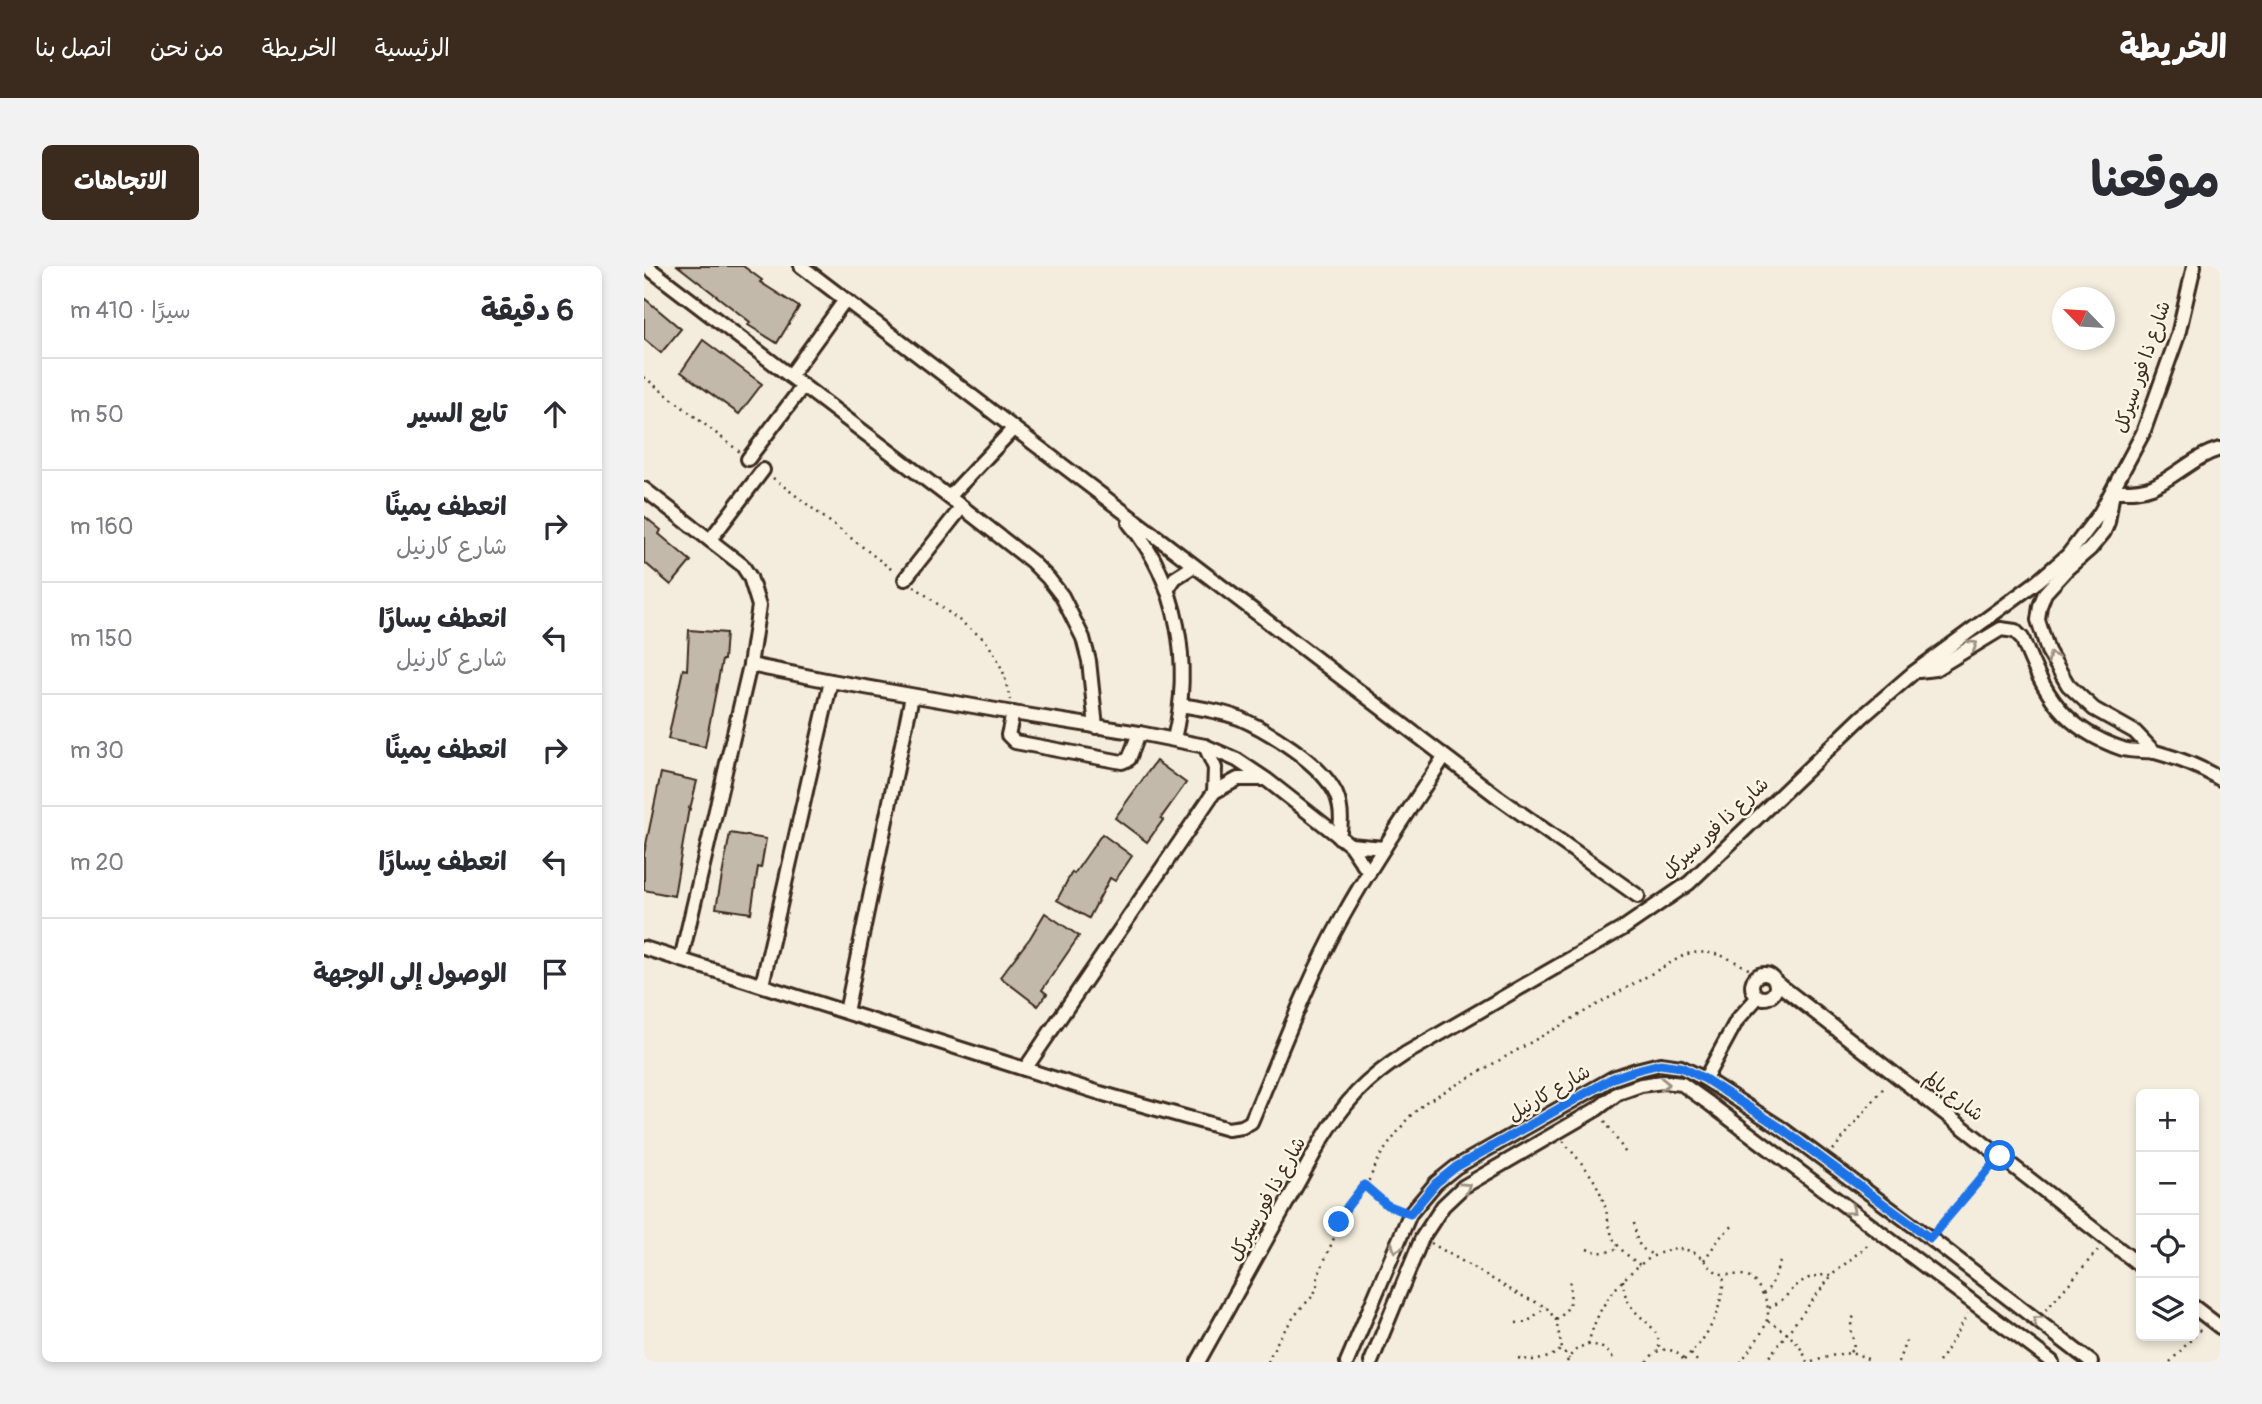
<!DOCTYPE html>
<html lang="ar">
<head>
<meta charset="utf-8">
<style>
  :root { --surface:#fff; --page:#f2f2f3; --text:#2b2b33; --muted:#7c7c81; --line:#e1e1e2; --accent:#3b2a1e }
  body { margin:0; font-family:Pangolin,"Playpen Sans Arabic",sans-serif; background:var(--page); color:var(--text); direction:rtl }
  .controls { position:absolute; right:21px; bottom:21px; display:grid; overflow:hidden; border-radius:10px; box-shadow:0 4px 10px #0003 }
  .controls button { width:63px; height:63px; display:grid; place-items:center; padding:0; border:0; border-bottom:2px solid var(--line); background:var(--surface); color:var(--text); font:35px sans-serif }
  .compass { position:absolute; left:1408px; top:21px; width:63px; height:63px; border-radius:50%; background:var(--surface); box-shadow:0 4px 10px #0003; rotate:295deg }
  .stop { position:absolute; width:21px; height:21px; margin:-16px; border:5px solid #1a73e8; border-radius:50%; background:#fff }
  .stop.end { background:#1a73e8; border-color:#fff; box-shadow:0 2px 7px #0008 }
  .list { margin:0; padding:0; list-style:none }
  h2 { display:flex; justify-content:space-between; align-items:center; height:91px; margin:0; padding:0 28px; font-size:30px }
  h2 small { font-size:23px; font-weight:400; color:var(--muted) }
  .list li { display:grid; grid-template-columns:46px 1fr auto; gap:21px; align-items:center; box-sizing:border-box; height:112px; padding:0 28px; border-top:2px solid var(--line) }
  .list b { display:block; font-size:26px; white-space:nowrap }
  .list p { margin:0; font-size:23px; white-space:nowrap; color:var(--muted) }
  .list em { font-size:23px; font-style:normal; color:var(--muted) }
  .icon { flex:none; width:38px; height:38px; fill:none; stroke:currentColor; stroke-width:2; stroke-linecap:round; stroke-linejoin:round }
  .map { position:relative; flex:none; width:1576px; height:1096px; overflow:hidden; direction:ltr; border-radius:10px }
  header { display:flex; align-items:center; gap:42px; box-sizing:border-box; height:98px; padding:0 35px; background:var(--accent); color:#fff }
  header strong { font-size:33px }
  nav { display:flex; gap:38px; margin-inline-start:auto; font-size:24px }
  .intro { display:flex; align-items:center; justify-content:space-between; box-sizing:border-box; height:168px; padding:0 42px }
  h1 { margin:0; font-size:49px }
  .button { padding:18px 32px; border-radius:10px; background:var(--accent); color:#fff; font-size:24px; font-weight:700 }
  main { display:flex; gap:42px; padding:0 42px }
  aside { flex:1; background:var(--surface); border-radius:10px; box-shadow:0 4px 10px #0003 }
  .map>svg:first-child { display:block }
</style>
</head>
<body>
<header>
<strong>الخريطة</strong>
<nav><a>الرئيسية</a><a>الخريطة</a><a>من نحن</a><a>اتصل بنا</a></nav>
</header>
<div class="intro"><h1>موقعنا</h1><a class="button">الاتجاهات</a></div>
<main>
<div class="map">
<svg width="1576" height="1096" viewBox="0 0 1576 1096">
  <rect width="100%" height="100%" fill="#f4eddd"/>
  <filter id="ink" filterUnits="userSpaceOnUse"><feTurbulence type="fractalNoise" baseFrequency=".0143" numOctaves="2"/><feDisplacementMap in="SourceGraphic" scale="14" xChannelSelector="R" yChannelSelector="G"/><feConvolveMatrix kernelMatrix="1 2 1 2 8 2 1 2 1" color-interpolation-filters="sRGB"/></filter>
  <g filter="url(#ink)">
    <g fill="#c3b9aa" stroke="#3b2a1e" stroke-width="2">
      <path d="M34,0H99L118,14L116,16L155,41L133,77L104,59L106,56Z"/>
      <path d="M0,32L37,63L17,87L0,73Z"/>
      <path d="M59,74L118,118L95,148L37,106Z"/>
      <path d="M0,250L17,264L15,268L47,295L27,319L0,296Z"/>
      <path d="M45,364L82,367L80,394H78L61,481L24,473L39,403L43,404Z"/>
      <path d="M512,495L542,517L517,552L519,554L503,576L471,552Z"/>
      <path d="M17,507L53,515L46,543L45,542L30,630L0,624V588Z"/>
      <path d="M86,567L122,573L117,602L114,601L107,647L72,642Z"/>
      <path d="M458,568L488,590L471,615L466,612L445,652L413,634L428,606L430,608Z"/>
      <path d="M401,647L435,670L398,724L403,728L394,740L356,711L386,672Z"/>
    </g>
    <g fill="none" stroke-linecap="round" stroke-linejoin="round">
      <defs>
        <g id="minor">
          <path d="M2,0L318,241L387,295L404,312L418,330L439,372L445,395L452,461"/>
          <path d="M157,0L854,531L994,630"/>
          <path d="M146,110L201,34"/>
          <path d="M104,193L159,120"/>
          <path d="M0,223L98,299L106,311L115,340L106,399L37,693"/>
          <path d="M305,231L370,162"/>
          <path d="M485,257C535,317 548,398 530,473"/>
          <path d="M66,274L119,204"/>
          <path d="M261,313L318,241"/>
          <path d="M523,324L531,312L550,300"/>
          <path d="M106,399L187,415L369,447L495,467L561,480L593,494L623,514L706,579L725,607"/>
          <path d="M1275,405L1291,403L1357,363L1371,365L1378,372C1400,428 1419,463 1479,483C1489,486 1501,484 1511,486C1533,492 1557,501 1576,513"/>
          <path d="M536,439C556,442 576,445 595,452C625,465 678,498 692,528C698,542 698,556 695,571"/>
          <path d="M369,447L364,469L371,476L478,496L485,493L495,467"/>
          <path d="M561,480L571,502L570,526"/>
          <path d="M1510,486L1491,466L1450,443L1424,419L1404,385L1394,354L1396,340L1401,327L1424,302L1446,283L1460,266L1464,256L1469,225C1482,225 1495,226 1508,221C1532,211 1550,190 1576,183"/>
          <path d="M706,579L740,582"/>
          <path d="M0,682L456,827L584,863L598,861L607,856C636,788 662,717 698,652C729,596 765,544 800,491"/>
          <circle cx="1120" cy="720" r="12"/>
          <path d="M1132,716L1497,1000"/>
          <path d="M118,719L187,415"/>
          <path d="M202,746L268,430"/>
          <path d="M381,803L570,526L594,513H619"/>
          <path d="M1061,813L1093,754L1114,731"/>
          <path d="M1550,1041L1576,1061"/>
          <path d="M554,1096L676,877C701,835 721,814 761,788L978,663L1045,617L1218,451L1269,407L1394,315L1424,289L1456,247L1499,167L1534,69L1550,0"/>
          <path d="M703,1096L766,948L792,917L812,901L969,812L992,804L1016,798L1037,801L1061,813L1137,862L1286,972L1447,1096"/>
          <path d="M727,1096L778,972L799,940L819,921L953,843L974,827L997,819L1019,816L1038,818L1066,838L1408,1096"/>
        </g>
      </defs>
      <use href="#minor" stroke="#3b2a1e" stroke-width="18"/>
      <g stroke="#3b2a1e" stroke-width="2.5" stroke-dasharray="2 5" stroke-linecap="butt">
        <path d="M0,111L96,186"/>
        <path d="M129,212L251,306"/>
        <path d="M270,320L341,374L352,390L360,408L366,434"/>
        <path d="M961,855L983,889"/>
        <path d="M919,875C932,891 947,906 955,924C972,962 955,970 996,999"/>
        <path d="M1189,884L1242,819"/>
        <path d="M720,919L743,939L754,943"/>
        <path d="M990,957C993,974 992,982 1010,989"/>
        <path d="M1293,964L1348,900"/>
        <path d="M787,977L874,1028L902,1041L912,1054L918,1083L925,1093"/>
        <path d="M943,983C955,988 963,987 974,982"/>
        <path d="M1060,994L1078,969L1091,958"/>
        <path d="M979,1014C980,1055 1018,1052 1015,1084"/>
        <path d="M1119,1028C1130,1019 1131,1008 1136,996"/>
        <path d="M1125,1042C1153,1028 1149,1008 1188,1009"/>
        <path d="M1402,1044L1455,983"/>
        <path d="M912,1054C928,1043 928,1030 925,1012"/>
        <path d="M1124,1055C1141,1065 1157,1076 1163,1096"/>
        <path d="M872,1057L883,1056L902,1041"/>
        <path d="M944,1078C947,1068 950,1058 955,1048C968,1020 1012,973 1046,985C1059,989 1063,1002 1075,1007C1084,1011 1093,1007 1102,1010C1109,1013 1113,1018 1117,1025C1136,1054 1112,1072 1097,1096"/>
        <path d="M1206,1086C1216,1076 1201,1067 1210,1050"/>
        <path d="M1047,1088L1054,1096"/>
        <path d="M874,1092C892,1096 903,1094 918,1083"/>
        <path d="M1040,1094C1066,1070 1078,1044 1080,1009"/>
        <path d="M624,1096C631,1077 641,1063 653,1047C664,1032 673,1033 674,1010L703,941L725,914L736,890L764,852L782,836L1042,688C1073,682 1088,694 1115,709"/>
        <path d="M923,1096C933,1073 960,1073 971,1096"/>
        <path d="M1003,1096C1013,1079 1031,1080 1041,1096"/>
        <path d="M1121,1096L1188,1009L1227,976"/>
        <path d="M1168,1096C1190,1089 1208,1081 1228,1096"/>
        <path d="M1254,1096L1262,1075"/>
        <path d="M1295,1096L1324,1048"/>
        <path d="M1526,1096L1557,1063"/>
      </g>
      <use href="#minor" stroke="#fcf5e5" stroke-width="12"/>
    </g>
    <defs><path id="oneway-chevron" d="M-2-3.5L2.5 0L-2 3.5" fill="none" stroke-width="1.6" stroke-linecap="round" stroke-linejoin="round" transform="scale(1.75)"/></defs>
    <g stroke="#9c9082">
      <use href="#oneway-chevron" transform="translate(1329 379) rotate(-32)"/>
      <use href="#oneway-chevron" transform="translate(1408 391) rotate(-117)"/>
      <use href="#oneway-chevron" transform="translate(1021 818) rotate(1)"/>
      <use href="#oneway-chevron" transform="translate(822 921) rotate(-34)"/>
      <use href="#oneway-chevron" transform="translate(1207 944) rotate(37)"/>
      <use href="#oneway-chevron" transform="translate(752 982) rotate(113)"/>
      <use href="#oneway-chevron" transform="translate(1393 1054) rotate(-142)"/>
    </g>
  </g>
  <g fill="none" stroke-linecap="round" stroke-linejoin="round" filter="url(#ink)">
    <path stroke="#1a73e8" stroke-width="9" d="M695,956L703,941L720,919L743,939L766,948L792,917L812,901L969,812L992,804L1016,798L1037,801L1061,813L1137,862L1286,972L1356,890"/>
  </g>
  <g text-anchor="middle" dominant-baseline="central" stroke-width="5" stroke-linejoin="round" paint-order="stroke">
    <g font-size="19" fill="#3b2a1e" stroke="#fcf5e5">
      <text transform="translate(1498 101) rotate(-71)">شارع ذا فور سيركل</text>
      <text transform="translate(1071 562) rotate(-43)">شارع ذا فور سيركل</text>
      <text transform="translate(905 827) rotate(-30)">شارع كارنيل</text>
      <text transform="translate(1310 830) rotate(38)">شارع بالم</text>
      <text transform="translate(623 933) rotate(-61)">شارع ذا فور سيركل</text>
    </g>
  </g>
</svg>
<div class="controls">
<button>+</button>
<button>−</button>
<button><svg class="icon" aria-label="locate" viewBox="0 0 24 24"><circle cx="12" cy="12" r="6"/><path d="M12 2v4M12 18v4M2 12h4M18 12h4"/></svg></button>
<button><svg class="icon" aria-label="layers" viewBox="0 0 24 24"><path d="M12 4l9 5-9 5-9-5zM3 14l9 5 9-5"/></svg></button>
</div>
<svg class="compass" viewBox="-18 -18 36 36"><path d="M0-13l5 13h-10z" fill="#e53935"/><path d="M0 13l5-13h-10z" fill="#7c7c81"/></svg>
<div class="stop" style="left:1356px;top:890px"></div>
<div class="stop end" style="left:695px;top:956px"></div>
</div>
<aside>
<h2>6 دقيقة<small>سيرًا · 410 m</small></h2>
<ul class="list">
<li><svg class="icon" aria-label="ahead" viewBox="0 0 24 24"><path d="M12 20V5M6 11l6-6 6 6"/></svg><div><b>تابع السير</b></div><em>50 m</em></li>
<li><svg class="icon" aria-label="right" viewBox="0 0 24 24"><path d="M7 20v-9h11M14 6l5 5-5 5"/></svg><div><b>انعطف يمينًا</b><p>شارع كارنيل</p></div><em>160 m</em></li>
<li><svg class="icon" aria-label="left" viewBox="0 0 24 24"><path d="M17 20v-9H6M10 6l-5 5 5 5"/></svg><div><b>انعطف يسارًا</b><p>شارع كارنيل</p></div><em>150 m</em></li>
<li><svg class="icon" aria-label="right" viewBox="0 0 24 24"><path d="M7 20v-9h11M14 6l5 5-5 5"/></svg><div><b>انعطف يمينًا</b></div><em>30 m</em></li>
<li><svg class="icon" aria-label="left" viewBox="0 0 24 24"><path d="M17 20v-9H6M10 6l-5 5 5 5"/></svg><div><b>انعطف يسارًا</b></div><em>20 m</em></li>
<li><svg class="icon" aria-label="arrive" viewBox="0 0 24 24"><path d="M6 21V4h12l-3 4 3 4H6"/></svg><div><b>الوصول إلى الوجهة</b></div></li>
</ul>
</aside>
</main>
</body>
</html>
